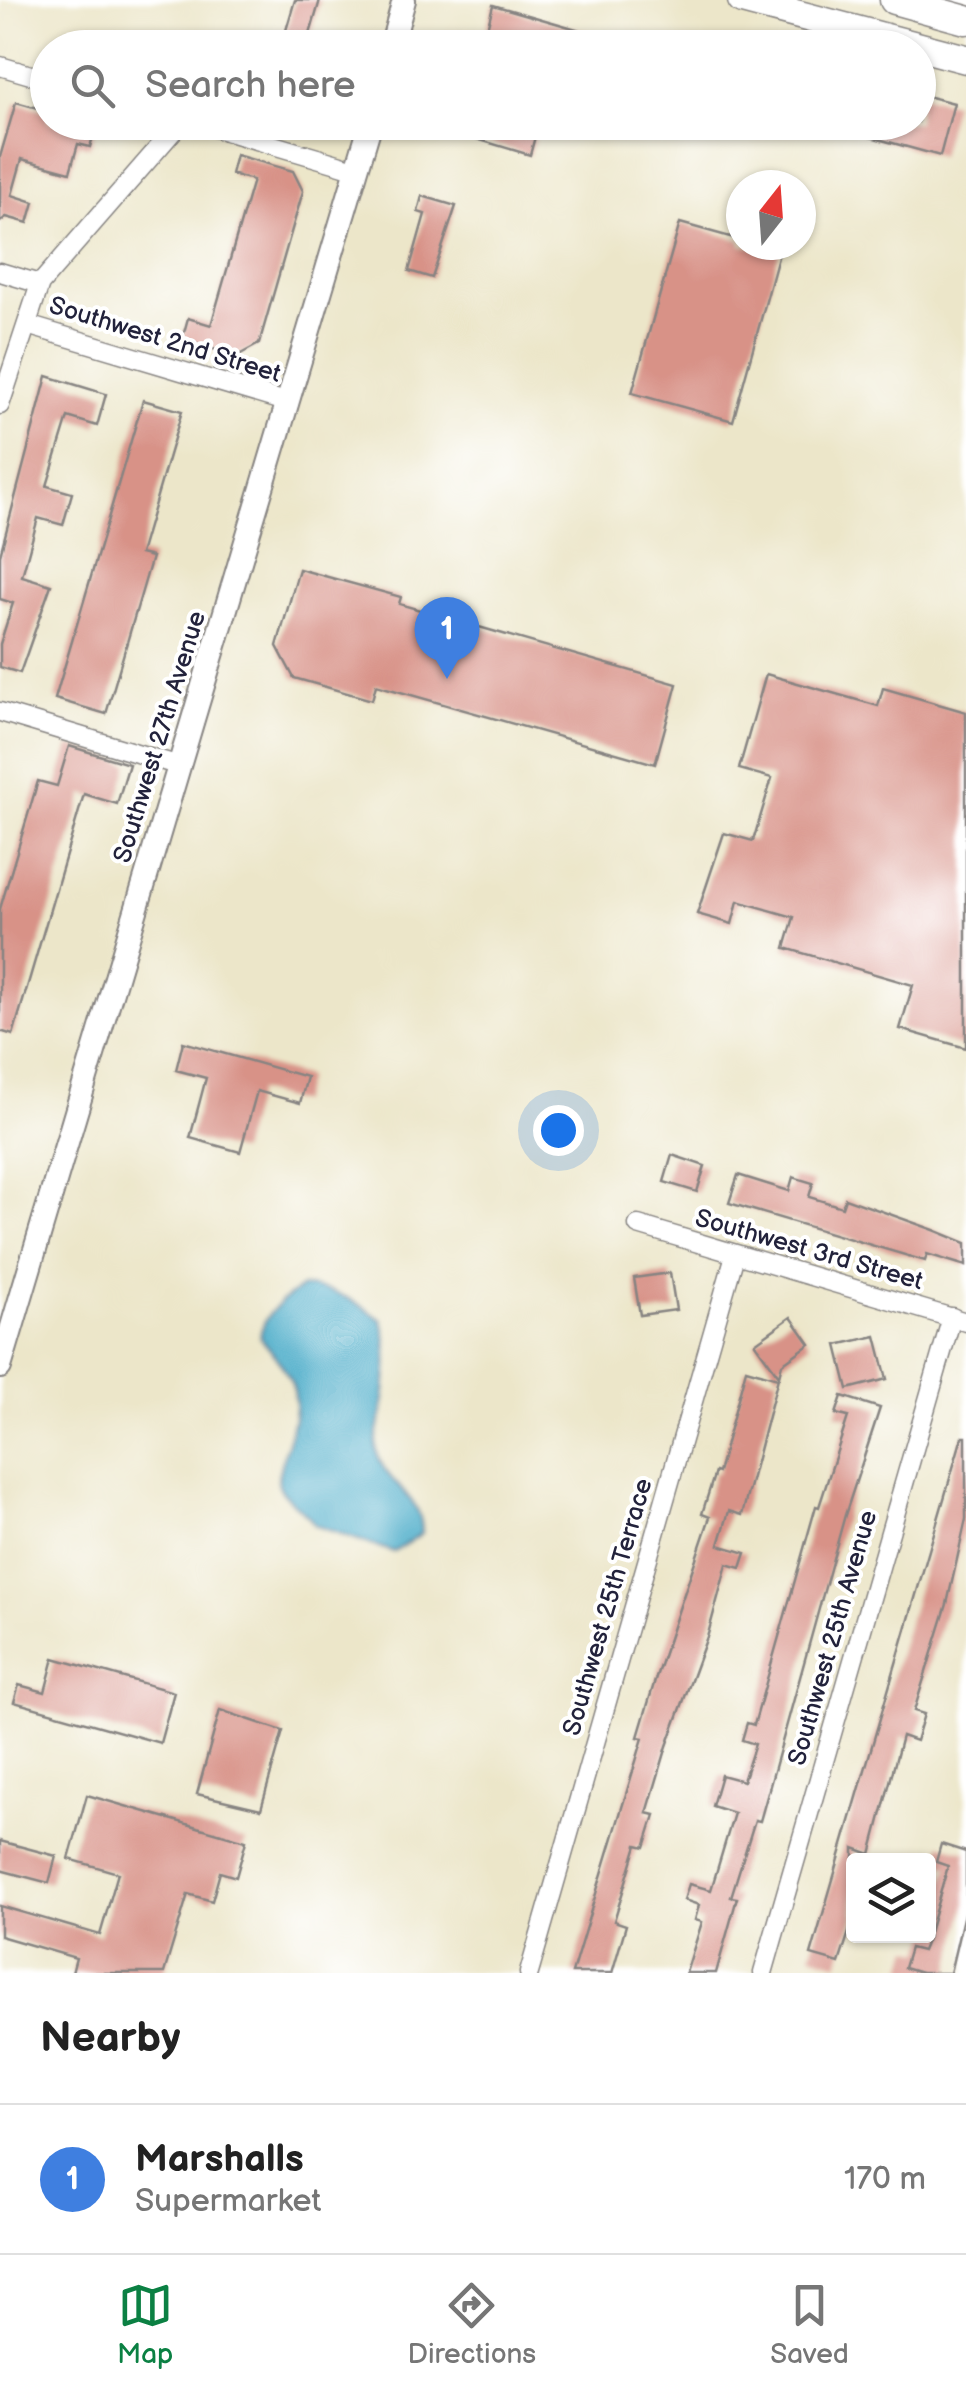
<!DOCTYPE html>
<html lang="en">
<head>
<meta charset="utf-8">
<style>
  :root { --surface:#fff; --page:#f6f6f6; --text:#222; --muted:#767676; --line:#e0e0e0; --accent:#0b8043 }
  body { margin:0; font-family:"Balsamiq Sans",sans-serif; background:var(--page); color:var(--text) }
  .controls { position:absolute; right:30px; bottom:30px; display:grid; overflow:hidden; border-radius:10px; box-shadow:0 2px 8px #0004 }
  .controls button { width:90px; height:90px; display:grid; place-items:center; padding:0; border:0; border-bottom:2px solid var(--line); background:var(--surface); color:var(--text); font:50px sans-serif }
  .compass { position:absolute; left:726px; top:170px; width:90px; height:90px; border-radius:50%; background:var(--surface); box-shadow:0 2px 8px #0004; rotate:17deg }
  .you { position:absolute; left:558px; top:1130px; width:35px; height:35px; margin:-25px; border:8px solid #fff; border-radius:50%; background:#1a73e8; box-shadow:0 0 0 15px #1a73e833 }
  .badge { display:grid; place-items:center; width:65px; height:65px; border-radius:50%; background:var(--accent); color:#fff; font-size:32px; font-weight:700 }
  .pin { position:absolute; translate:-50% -82px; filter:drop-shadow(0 2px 5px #0008) }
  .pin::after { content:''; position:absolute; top:52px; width:35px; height:30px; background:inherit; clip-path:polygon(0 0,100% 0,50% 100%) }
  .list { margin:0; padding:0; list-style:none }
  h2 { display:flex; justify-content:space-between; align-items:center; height:130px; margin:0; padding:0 40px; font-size:42px }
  h2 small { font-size:32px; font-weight:400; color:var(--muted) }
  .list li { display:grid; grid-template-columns:65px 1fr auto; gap:30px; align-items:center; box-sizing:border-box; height:150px; padding:0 40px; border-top:2px solid var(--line) }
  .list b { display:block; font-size:38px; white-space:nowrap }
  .list p { margin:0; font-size:32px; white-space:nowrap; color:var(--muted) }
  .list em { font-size:32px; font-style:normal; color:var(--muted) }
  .icon { flex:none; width:55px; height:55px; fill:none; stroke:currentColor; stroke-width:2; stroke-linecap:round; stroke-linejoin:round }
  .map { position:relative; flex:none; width:966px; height:1973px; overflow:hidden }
  .search { position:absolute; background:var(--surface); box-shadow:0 2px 8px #0004; left:30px; right:30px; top:30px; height:110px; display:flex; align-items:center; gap:25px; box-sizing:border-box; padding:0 35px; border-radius:55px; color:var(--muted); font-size:38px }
  .sheet { height:280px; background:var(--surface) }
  nav { display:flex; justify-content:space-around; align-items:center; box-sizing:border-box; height:140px; border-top:2px solid var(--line); background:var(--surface); font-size:28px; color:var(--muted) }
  nav a { display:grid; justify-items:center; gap:5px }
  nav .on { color:var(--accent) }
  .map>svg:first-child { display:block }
</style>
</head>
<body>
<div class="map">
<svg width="966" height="1973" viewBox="0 0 966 1973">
  <rect width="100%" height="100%" fill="#fff"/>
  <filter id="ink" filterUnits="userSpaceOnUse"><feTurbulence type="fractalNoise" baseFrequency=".01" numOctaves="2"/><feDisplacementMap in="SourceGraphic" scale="20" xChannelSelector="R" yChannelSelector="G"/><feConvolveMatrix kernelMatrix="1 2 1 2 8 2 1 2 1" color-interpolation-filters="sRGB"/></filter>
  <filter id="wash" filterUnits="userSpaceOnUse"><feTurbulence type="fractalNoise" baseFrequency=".0048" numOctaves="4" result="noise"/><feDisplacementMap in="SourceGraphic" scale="40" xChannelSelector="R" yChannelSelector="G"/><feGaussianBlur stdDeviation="2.25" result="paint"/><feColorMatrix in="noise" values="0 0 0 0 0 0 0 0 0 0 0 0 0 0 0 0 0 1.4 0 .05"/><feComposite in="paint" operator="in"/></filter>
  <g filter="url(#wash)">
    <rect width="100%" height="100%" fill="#ece6c9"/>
    <path fill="#48abc8" stroke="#356682" stroke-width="2.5" d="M302,1287C334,1287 357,1302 382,1320C391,1352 387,1381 382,1414C380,1425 374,1442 377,1453C387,1486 423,1496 422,1533L394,1552L314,1525C306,1508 285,1502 279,1485C276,1475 282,1465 284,1455C303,1394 300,1386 260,1337C263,1313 283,1300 302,1287Z"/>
    <g id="blocks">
      <g fill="#d89287">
        <path d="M295,0H320L306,48L282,44Z"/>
        <path d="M493,5L625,43L624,48H550L487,29Z"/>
        <path d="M918,94L954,103L940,156L871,137L875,122H918Z"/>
        <path d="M16,102L48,111V122L96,126L90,147L78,144L70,172L22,159L12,195L34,202L28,223L6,217L0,222V157Z"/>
        <path d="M433,122H539L530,155L433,126Z"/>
        <path d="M236,155L293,171L303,191L259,344L237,356L182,340L188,318L211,325L253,180L231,174Z"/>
        <path d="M422,196L456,206L432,278L409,271L425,214L418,212Z"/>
        <path d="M680,223L741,240V245L780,250L733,421L632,393Z"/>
        <path d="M47,376L106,394L97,426L68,417L47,486L72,493L63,525L38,518L22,576L51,585L20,673L0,667V644L13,603L0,599V555Z"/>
        <path d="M143,400L182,411L140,554L152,557L106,714L55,699Z"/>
        <path d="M299,569L401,597L399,604L677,684L655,764L376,685L372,700L294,678L277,646Z"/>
        <path d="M766,674L878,706L883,688L966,712V1048L900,1029L913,985L785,948L794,917L738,901L732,924L697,914L724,833L753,841L772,778L739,769Z"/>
        <path d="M69,746L129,764L117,804L84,794L13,1035L0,1031V909L38,781L57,786Z"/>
        <path d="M183,1042L307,1077L300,1103L257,1091L240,1152L190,1138L206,1078L176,1070Z"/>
        <path d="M672,1155L705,1166L697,1192L664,1182Z"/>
        <path d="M738,1175L789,1191L793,1177L813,1183L809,1197L842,1207L845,1198L934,1230L966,1243V1266L927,1254L925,1261L729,1203Z"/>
        <path d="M670,1273L676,1310L640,1315L634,1278Z"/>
        <path d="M791,1317L810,1344L782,1364L779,1376L755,1343Z"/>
        <path d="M876,1336L887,1379L848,1389L837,1345Z"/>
        <path d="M746,1369L778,1378L742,1515L729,1511L719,1545L746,1553L741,1568L727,1564L708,1634L667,1746L647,1813L655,1815L645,1847L637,1845L614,1921L626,1925L612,1973H572L643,1738L638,1737L656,1677L710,1517L702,1514L715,1472L718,1473Z"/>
        <path d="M842,1396L880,1408L845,1515L769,1789L760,1821L755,1820L731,1897L737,1898L716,1973H686L702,1922L695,1920L699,1905L684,1900L689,1884L711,1890L734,1813L712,1806L721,1775L743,1781L755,1744L742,1740L747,1723L754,1725L816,1506L819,1507L848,1417L836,1414Z"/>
        <path d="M962,1437H966V1519L947,1604L914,1711L924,1714L916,1741L902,1736L871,1854L854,1848V1917L839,1963L811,1955Z"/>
        <path d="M54,1658L174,1692L160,1743L14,1702L19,1685L45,1692Z"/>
        <path d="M220,1710L283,1731L261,1809L197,1794Z"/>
        <path d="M87,1795L246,1841L236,1877L220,1872L212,1901L188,1894L164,1973H72L76,1958L0,1936V1906L100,1935L118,1873L69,1859Z"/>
        <path d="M0,1841L56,1856L49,1883L0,1870Z"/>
        <path d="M941,1844L966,1852V1905L950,1973H921L904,1968L910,1948L922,1951L928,1936L948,1866L936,1862Z"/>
      </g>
    </g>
  </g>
  <g filter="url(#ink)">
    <use href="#blocks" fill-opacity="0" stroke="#878482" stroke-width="2.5"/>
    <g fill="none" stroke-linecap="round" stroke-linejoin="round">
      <defs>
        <g id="minor">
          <path d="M0,66L48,80"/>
          <path d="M195,122L358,170"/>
          <path d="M0,272L40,284"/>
          <path d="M27,325L289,403"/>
          <path d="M0,405L40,284L181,122"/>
          <path d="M0,712L180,766"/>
          <path d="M638,1225L966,1322"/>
          <path d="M529,1973L735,1255"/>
          <path d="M763,1973L952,1317"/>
        </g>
        <g id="tertiary">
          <path d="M391,48L404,0"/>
          <path d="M0,1367L371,122"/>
        </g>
        <g id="primary">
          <path d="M742,0L966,59"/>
          <path d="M894,0L966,20"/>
        </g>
      </defs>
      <use href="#minor" stroke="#878482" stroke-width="21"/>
      <use href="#tertiary" stroke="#878482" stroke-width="26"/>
      <use href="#primary" stroke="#878482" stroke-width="31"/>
      <use href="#minor" stroke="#fff" stroke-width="18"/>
      <use href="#tertiary" stroke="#fff" stroke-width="22"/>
      <use href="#primary" stroke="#fff" stroke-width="28"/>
    </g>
  </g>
  <g text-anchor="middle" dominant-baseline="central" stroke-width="8" stroke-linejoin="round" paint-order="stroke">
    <g font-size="25" fill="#22223b" stroke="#fff">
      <text transform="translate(165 340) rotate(17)">Southwest 2nd Street</text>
      <text transform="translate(160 737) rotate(-73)">Southwest 27th Avenue</text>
      <text transform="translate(809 1250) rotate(16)">Southwest 3rd Street</text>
      <text transform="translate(608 1607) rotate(-74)">Southwest 25th Terrace</text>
      <text transform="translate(833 1638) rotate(-74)">Southwest 25th Avenue</text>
    </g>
  </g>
</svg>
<div class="controls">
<button><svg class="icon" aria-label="layers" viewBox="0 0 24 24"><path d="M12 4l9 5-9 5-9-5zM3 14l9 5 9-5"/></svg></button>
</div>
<svg class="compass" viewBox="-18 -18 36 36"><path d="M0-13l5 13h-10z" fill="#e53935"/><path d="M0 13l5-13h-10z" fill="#767676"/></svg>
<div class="you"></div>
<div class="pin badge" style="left:447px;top:679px;background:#3f7fe0">1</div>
<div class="search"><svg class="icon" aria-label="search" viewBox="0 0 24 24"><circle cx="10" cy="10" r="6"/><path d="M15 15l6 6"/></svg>Search here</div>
</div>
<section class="sheet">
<h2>Nearby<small></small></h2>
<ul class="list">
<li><span class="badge" style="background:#3f7fe0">1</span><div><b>Marshalls</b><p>Supermarket</p></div><em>170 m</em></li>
</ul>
</section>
<nav>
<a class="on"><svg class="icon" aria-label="map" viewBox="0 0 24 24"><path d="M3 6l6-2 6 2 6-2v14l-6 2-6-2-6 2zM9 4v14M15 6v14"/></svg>Map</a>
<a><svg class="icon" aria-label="directions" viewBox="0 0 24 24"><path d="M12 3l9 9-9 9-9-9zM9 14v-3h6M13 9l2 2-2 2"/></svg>Directions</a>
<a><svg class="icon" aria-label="saved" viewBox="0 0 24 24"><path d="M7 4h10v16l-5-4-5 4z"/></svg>Saved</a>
</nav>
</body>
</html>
